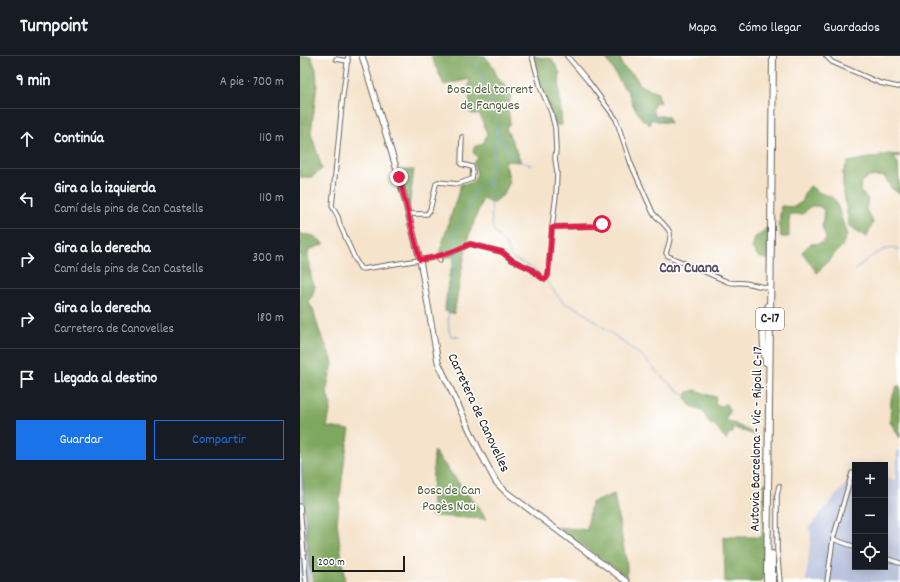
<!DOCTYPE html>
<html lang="es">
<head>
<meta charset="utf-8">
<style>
  :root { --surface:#171b24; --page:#242831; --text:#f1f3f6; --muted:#9ea1a6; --line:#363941; --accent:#1a73e8 }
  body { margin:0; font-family:Dekko,sans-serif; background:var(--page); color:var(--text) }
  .controls { position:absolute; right:12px; bottom:12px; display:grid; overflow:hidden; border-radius:0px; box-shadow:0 2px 10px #0003 }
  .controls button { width:36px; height:36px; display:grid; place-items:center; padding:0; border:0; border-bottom:1px solid var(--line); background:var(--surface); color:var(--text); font:20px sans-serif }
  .scale { position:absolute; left:12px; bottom:10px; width:93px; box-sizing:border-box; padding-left:4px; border:2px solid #1c1c1c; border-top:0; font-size:11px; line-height:14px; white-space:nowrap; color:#1c1c1c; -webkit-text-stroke:3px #fff; paint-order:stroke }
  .stop { position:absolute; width:12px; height:12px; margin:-9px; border:3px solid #e11d48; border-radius:50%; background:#fff }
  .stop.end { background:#e11d48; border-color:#fff; box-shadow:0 1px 4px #0008 }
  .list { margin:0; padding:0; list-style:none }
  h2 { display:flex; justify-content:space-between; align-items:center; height:52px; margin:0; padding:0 16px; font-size:17px }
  h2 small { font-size:13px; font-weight:400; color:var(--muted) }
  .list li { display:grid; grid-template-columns:26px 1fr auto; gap:12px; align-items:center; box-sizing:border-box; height:60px; padding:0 16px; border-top:1px solid var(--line) }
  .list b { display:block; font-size:15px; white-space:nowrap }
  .list p { margin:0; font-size:13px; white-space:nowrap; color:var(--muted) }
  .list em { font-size:13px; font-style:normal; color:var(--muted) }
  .actions { display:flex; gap:8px; padding:12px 16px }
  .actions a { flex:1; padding:9px 0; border:1px solid var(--accent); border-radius:0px; text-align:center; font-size:14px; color:var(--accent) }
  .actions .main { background:var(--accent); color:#fff }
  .icon { flex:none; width:22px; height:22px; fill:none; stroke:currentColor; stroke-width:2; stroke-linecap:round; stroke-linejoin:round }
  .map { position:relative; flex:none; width:600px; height:526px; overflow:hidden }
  header { display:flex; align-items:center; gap:24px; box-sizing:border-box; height:56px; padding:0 20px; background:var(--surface); border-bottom:1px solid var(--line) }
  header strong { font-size:19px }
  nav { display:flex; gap:22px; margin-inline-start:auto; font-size:14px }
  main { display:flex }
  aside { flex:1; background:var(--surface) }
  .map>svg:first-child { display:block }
</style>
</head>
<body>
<header>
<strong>Turnpoint</strong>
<nav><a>Mapa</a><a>Cómo llegar</a><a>Guardados</a></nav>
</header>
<main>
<aside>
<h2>9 min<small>A pie · 700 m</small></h2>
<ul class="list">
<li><svg class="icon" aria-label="ahead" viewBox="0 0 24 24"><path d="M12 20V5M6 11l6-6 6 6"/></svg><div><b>Continúa</b></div><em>110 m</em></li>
<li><svg class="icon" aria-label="left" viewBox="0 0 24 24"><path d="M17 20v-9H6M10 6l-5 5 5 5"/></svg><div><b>Gira a la izquierda</b><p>Camí dels pins de Can Castells</p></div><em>110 m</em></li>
<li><svg class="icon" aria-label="right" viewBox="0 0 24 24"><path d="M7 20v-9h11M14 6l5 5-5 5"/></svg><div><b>Gira a la derecha</b><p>Camí dels pins de Can Castells</p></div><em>300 m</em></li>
<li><svg class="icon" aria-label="right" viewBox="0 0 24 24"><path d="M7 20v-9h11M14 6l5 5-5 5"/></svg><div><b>Gira a la derecha</b><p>Carretera de Canovelles</p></div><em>180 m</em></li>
<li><svg class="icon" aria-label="arrive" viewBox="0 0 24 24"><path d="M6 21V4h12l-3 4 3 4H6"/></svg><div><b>Llegada al destino</b></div></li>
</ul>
<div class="actions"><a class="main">Guardar</a><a>Compartir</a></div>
</aside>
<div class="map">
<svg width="600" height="526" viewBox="0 0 600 526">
  <rect width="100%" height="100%" fill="#fff"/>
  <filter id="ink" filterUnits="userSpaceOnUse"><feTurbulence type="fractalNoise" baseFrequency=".025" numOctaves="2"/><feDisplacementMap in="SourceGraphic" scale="8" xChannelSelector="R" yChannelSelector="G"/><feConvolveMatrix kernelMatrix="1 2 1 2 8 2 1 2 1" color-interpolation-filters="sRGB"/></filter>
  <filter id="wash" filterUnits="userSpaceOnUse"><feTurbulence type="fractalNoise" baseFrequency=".012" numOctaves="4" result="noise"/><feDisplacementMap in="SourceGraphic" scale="16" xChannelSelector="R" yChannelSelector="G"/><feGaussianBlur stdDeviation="0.9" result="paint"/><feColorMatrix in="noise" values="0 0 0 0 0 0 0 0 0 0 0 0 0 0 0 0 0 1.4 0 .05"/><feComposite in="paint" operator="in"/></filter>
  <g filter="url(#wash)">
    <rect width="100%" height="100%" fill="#f5e3cb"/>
    <g fill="#bac4de">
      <path d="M0,391L9,507L10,526H0Z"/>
      <path d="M597,394L600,395V526H506L511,477L508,472L555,418V511H585V422L595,424Z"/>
    </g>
    <g fill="#7fa75e" stroke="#4e623d">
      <path d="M0,0H11L16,14L17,28L11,77L22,113L12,121H0Z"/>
      <path d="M131,0H185L192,9L198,22L210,34L211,41L208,51L210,67L206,73C213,84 215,94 221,106L205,105L210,126L203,139L192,148L183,142L169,179L161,217L154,258L145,255C146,243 147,232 149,220C151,213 154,208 154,201H138L161,128H168L174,125L177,117L173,107L178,102L173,96L174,91L183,88L187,78L180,59L170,57L169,31L170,23L144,29Z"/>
      <path d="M232,0L252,3L260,17L259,33L262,69H255L241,33Z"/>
      <path d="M305,0H320L322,10L334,19L341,30L358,37L360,47L355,46L352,54L356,60H368L370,67L361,66L351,63L350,69L341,62L333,49L328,36L322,29Z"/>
      <path d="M589,98L600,99V100L593,101L598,107L600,138L591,132L584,120L569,121L561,126L560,135L568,143L566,153L573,166L567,181L549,170L543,130V116L548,106Z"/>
      <path d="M98,114H114L109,152Z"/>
      <path d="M510,130L520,137L530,140L536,145L547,179L542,190L517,217L502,196L510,188L523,187L526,182L522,171L524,154L519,150H511L503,158H490L489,166V181H481L479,169L481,150L494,151L503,145L504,138Z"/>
      <path d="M469,169V204L459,201L452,192L455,181L461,178Z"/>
      <path d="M0,176L3,179C11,177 18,182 24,188L9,194C6,203 10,203 10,211C11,219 10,221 15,230L12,241L8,245L13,253L19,274L32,303L33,308L28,326L27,338L31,349L27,371L50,374L45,400L37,466L45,526H13L9,507L0,391Z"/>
      <path d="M597,330H600V382L590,366L591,343Z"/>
      <path d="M395,334C402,336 409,340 416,341L415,348L420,350L426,348L430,356L425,363L449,375L455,379L433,372V377H429L426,384L415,369L410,368L402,354L391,350L385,342L388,336Z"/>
      <path d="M134,395L187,463L131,460Z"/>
      <path d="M466,426V498L462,526H425L424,481H462L464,428Z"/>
      <path d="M314,438L327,509V521L257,471L287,474L291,447Z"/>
    </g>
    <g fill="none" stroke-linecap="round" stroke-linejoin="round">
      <g stroke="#699ed6" stroke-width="1">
        <path d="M170,0L185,25L196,64"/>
        <path d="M309,0L321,16L344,54L356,63H367"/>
        <path d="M198,72C206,92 208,103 231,109"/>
        <path d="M189,124L191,134L192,169L194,175L207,191L212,202L230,211"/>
        <path d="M233,212L241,219"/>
        <path d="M556,214C560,207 578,195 587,193C591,192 596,193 600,193"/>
        <path d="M246,225L263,246L280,254L342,300L363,322L376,333L389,342L405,347"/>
        <path d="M159,281L151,280C143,267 155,216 158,199L155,193V179L175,134L189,124L195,89L197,68"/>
      </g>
    </g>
  </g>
  <g filter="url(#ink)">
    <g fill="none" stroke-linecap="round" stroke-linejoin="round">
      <defs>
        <g id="street">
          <path d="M48,0L43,38L32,150L38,161L40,169L55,203L60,212L63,213L138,201L140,205"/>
          <path d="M267,0L288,25L316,63L331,108L353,157C357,162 369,172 370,177C371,183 368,191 366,197L368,200L428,226C434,228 439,226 444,227C453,228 461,231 470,232"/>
          <path d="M526,0L532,6L580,27L598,31L600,30"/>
          <path d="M36,3L48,5"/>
          <path d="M108,158H127L130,154L136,128L138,126L158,128L172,123L173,116L172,111L161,108L162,81"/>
          <path d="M252,172L254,171L298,170L302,168"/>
          <path d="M138,201L155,195L170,188L202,196L212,204L231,213L242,222L245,223L248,220L252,172L256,139L257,117L255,102L256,94L255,72L251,56L241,33L232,0"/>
          <path d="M479,430L477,439V494L480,526"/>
          <path d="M0,450L6,526"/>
          <path d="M533,483L555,491"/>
          <path d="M585,502L600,507"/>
          <path d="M527,526L533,483L552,417"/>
        </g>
        <path id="secondary" d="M62,0L99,121L120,204L138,306L179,394L196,426L206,436L327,526"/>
        <g id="highway">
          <path d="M468,307L466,306C463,288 461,265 469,249"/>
          <path d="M472,498V526"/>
          <path d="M467,526L473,0"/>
        </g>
      </defs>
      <use href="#street" stroke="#686259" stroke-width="5.5"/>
      <use href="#secondary" stroke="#686259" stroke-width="7"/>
      <use href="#highway" stroke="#686259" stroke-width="8"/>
      <use href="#street" stroke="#fff" stroke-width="3.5"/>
      <use href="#secondary" stroke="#fff" stroke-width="5"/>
      <use href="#highway" stroke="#fff" stroke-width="6"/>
    </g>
  </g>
  <g fill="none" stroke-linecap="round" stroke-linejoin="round" filter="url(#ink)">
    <path stroke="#e11d48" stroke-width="5" d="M99,121L120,204C138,201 154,196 170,188L202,196L212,204L231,213L242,222L246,223L248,219L252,172L254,171L298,170L302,168"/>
  </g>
  <g text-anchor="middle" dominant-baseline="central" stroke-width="3" stroke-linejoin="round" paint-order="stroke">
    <rect fill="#fff" stroke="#606060" stroke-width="1" x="456" y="252" width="28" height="22" rx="3"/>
    <g font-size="13" font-weight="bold" fill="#1c1c1c">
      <text x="470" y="263">C-17</text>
    </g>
    <g font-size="14" fill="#505e3b" stroke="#fff">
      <text x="190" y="34">Bosc del torrent<tspan x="190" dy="16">de Fangues</tspan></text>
      <text x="149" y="435">Bosc de Can<tspan x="149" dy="16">Pagès Nou</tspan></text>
    </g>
    <g font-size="14" fill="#1c1c1c" stroke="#fff">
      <text transform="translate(178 357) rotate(65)">Carretera de Canovelles</text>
      <text transform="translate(457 383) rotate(-89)">Autovia Barcelona - Vic - Ripoll C-17</text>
    </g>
    <g font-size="15" font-weight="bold" fill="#544e61" stroke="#fff">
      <text x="389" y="213">Can Cuana</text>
    </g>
  </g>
</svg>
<div class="controls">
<button>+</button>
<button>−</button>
<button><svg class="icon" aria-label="locate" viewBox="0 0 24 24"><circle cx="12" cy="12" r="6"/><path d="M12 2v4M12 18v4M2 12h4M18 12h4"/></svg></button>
</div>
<div class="scale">200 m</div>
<div class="stop" style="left:302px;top:168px"></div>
<div class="stop end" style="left:99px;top:121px"></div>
</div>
</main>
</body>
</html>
